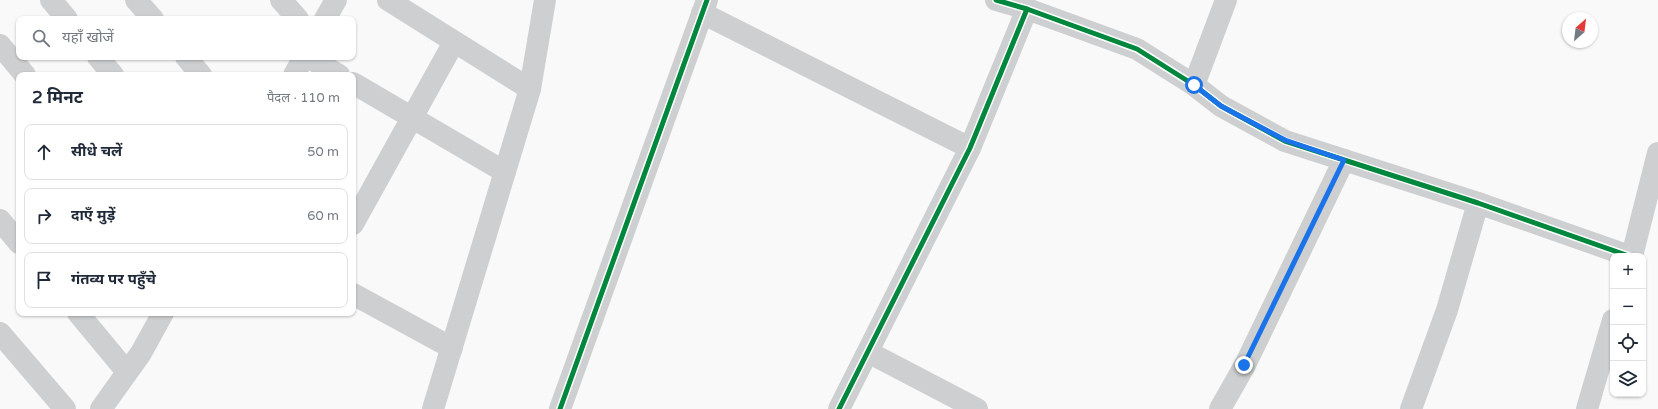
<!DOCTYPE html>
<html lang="hi">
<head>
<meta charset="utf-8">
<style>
  :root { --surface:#fff; --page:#f2f2f3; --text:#1f2937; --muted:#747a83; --line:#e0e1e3 }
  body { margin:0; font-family:"Varela Round","Noto Sans Devanagari",sans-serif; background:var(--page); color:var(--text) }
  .controls { position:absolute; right:12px; bottom:12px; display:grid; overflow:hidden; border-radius:8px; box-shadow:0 1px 3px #0004 }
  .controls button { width:36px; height:36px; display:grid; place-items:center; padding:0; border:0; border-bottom:1px solid var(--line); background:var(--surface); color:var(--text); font:20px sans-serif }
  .compass { position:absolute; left:1562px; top:12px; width:36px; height:36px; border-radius:50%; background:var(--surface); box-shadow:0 1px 3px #0004; rotate:28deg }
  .stop { position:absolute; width:12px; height:12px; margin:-9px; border:3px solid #1a73e8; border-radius:50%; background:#fff }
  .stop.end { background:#1a73e8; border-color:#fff; box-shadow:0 1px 4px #0008 }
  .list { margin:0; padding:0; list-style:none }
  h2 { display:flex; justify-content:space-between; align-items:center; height:52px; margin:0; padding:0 16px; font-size:17px }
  h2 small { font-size:13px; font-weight:400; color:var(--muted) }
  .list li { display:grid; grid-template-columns:26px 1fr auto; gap:12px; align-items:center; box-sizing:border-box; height:56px; margin:0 8px 8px; padding:0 8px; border:1px solid var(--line); border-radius:8px }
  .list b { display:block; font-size:15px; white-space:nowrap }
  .list em { font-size:13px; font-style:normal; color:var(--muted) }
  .icon { flex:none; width:22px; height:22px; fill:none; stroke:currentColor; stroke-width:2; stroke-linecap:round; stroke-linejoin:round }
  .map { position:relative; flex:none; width:1658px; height:409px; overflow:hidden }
  .search { position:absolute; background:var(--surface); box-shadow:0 1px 3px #0004; left:16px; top:16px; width:340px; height:44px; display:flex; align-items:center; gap:10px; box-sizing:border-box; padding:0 14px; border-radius:8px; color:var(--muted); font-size:15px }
  .panel { position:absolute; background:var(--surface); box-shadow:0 1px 3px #0004; left:16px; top:72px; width:340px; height:244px; border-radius:8px }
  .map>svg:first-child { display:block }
</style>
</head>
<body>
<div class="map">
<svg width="1658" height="409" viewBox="0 0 1658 409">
  <rect width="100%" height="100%" fill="#f9f9f9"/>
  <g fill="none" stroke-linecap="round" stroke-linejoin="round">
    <g stroke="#cecfd0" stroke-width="22">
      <path d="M51,0L67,19"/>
      <path d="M136,0L153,19"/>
      <path d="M281,0L298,19"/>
      <path d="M388,0L530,89"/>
      <path d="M996,0L1027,9L1137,49L1194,85L1221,106L1285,141L1478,203L1629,256"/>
      <path d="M702,13L970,148"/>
      <path d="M325,19L336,0"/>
      <path d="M0,45L25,75"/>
      <path d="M98,57L113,75"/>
      <path d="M186,57L201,75"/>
      <path d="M308,57L339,75"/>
      <path d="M294,75L304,57"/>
      <path d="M353,83L505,172"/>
      <path d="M1194,85L1226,0"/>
      <path d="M0,220L19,243"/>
      <path d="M353,224L454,42"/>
      <path d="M353,294L452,348"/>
      <path d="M78,313L127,372"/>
      <path d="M0,333L65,409"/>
      <path d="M868,352L977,409"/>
      <path d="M101,409L141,353L163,313"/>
      <path d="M433,409L530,89L545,0"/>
      <path d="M560,409L707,0"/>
      <path d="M839,409L970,148L1027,9"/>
      <path d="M1220,409L1245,365L1344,160"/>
      <path d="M1411,409L1447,310L1478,203"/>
    </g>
    <g stroke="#cecfd0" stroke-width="22">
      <path d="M1632,256L1658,153"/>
      <path d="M1587,409L1613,320"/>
    </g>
    <defs>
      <g id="cycleway">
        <path d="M996,0L1027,9L1137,49L1194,85L1221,106L1285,141L1478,203L1629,256"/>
        <path d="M560,409L707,0"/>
        <path d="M839,409L970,148L1027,9"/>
      </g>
    </defs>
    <use href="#cycleway" stroke="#fff" stroke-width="8"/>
    <use href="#cycleway" stroke="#00873e" stroke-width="5"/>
  </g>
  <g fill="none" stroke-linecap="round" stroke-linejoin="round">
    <path stroke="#1a73e8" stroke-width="5" d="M1194,85L1221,106L1285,140L1344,160L1244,365"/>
  </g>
</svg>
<div class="controls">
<button>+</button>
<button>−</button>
<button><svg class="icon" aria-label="locate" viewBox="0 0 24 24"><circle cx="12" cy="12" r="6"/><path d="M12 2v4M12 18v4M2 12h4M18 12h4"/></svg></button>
<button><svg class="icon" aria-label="layers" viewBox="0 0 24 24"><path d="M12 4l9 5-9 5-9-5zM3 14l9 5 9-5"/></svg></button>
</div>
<svg class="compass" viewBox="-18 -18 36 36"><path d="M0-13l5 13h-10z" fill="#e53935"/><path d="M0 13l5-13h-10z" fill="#747a83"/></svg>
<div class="stop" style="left:1194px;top:85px"></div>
<div class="stop end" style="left:1244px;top:365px"></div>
<div class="search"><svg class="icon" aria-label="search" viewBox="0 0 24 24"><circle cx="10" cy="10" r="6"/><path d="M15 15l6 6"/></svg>यहाँ खोजें</div>
<section class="panel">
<h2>2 मिनट<small>पैदल · 110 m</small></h2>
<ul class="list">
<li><svg class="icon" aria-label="ahead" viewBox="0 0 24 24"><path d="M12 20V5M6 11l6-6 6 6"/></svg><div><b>सीधे चलें</b></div><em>50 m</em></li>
<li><svg class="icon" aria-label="right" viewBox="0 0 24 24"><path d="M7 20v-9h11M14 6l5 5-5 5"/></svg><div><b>दाएँ मुड़ें</b></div><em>60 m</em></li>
<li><svg class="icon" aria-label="arrive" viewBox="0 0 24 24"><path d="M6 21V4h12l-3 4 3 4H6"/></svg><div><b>गंतव्य पर पहुँचे</b></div></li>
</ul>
</section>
</div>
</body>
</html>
